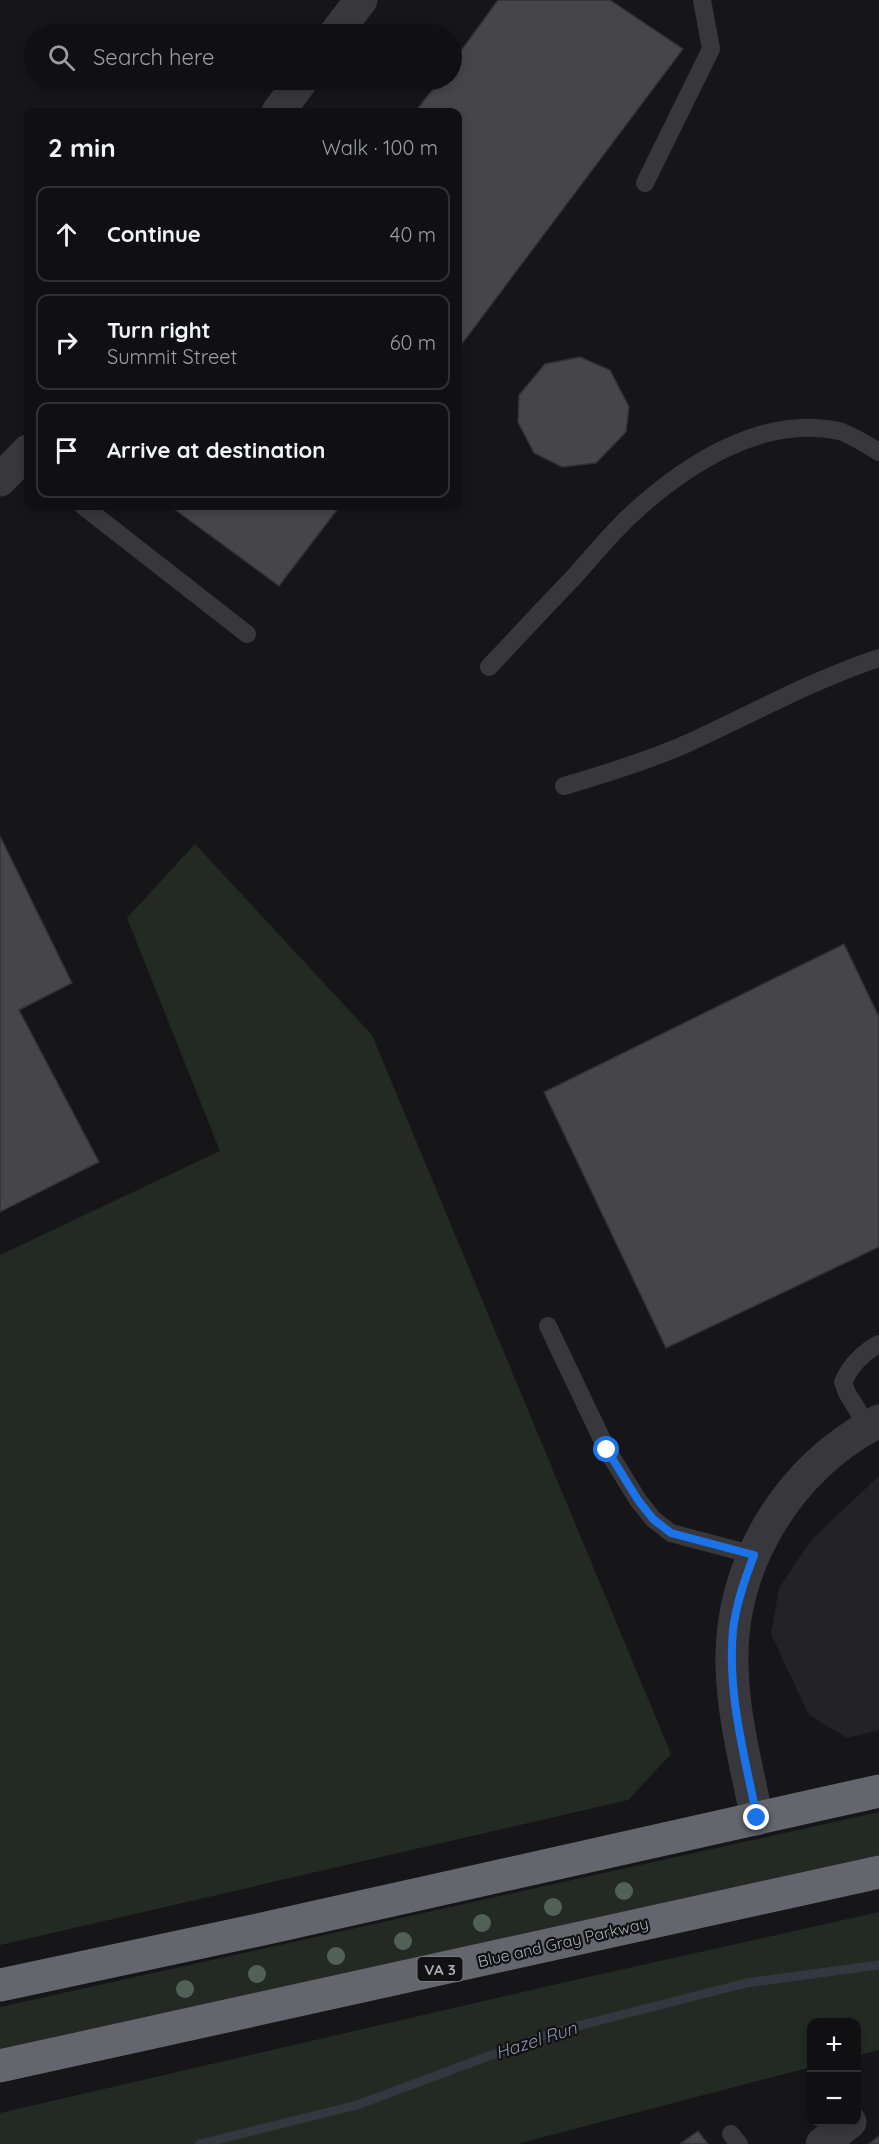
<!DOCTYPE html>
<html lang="en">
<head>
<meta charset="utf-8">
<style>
  :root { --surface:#101012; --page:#19191b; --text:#f1f3f6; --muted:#9c9d9f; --line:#303032 }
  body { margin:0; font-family:Quicksand,sans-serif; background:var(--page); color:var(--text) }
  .controls { position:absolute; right:18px; bottom:18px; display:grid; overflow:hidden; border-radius:12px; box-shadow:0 3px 9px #0003 }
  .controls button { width:54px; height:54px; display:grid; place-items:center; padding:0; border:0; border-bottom:2px solid var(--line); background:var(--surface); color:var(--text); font:30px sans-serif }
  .stop { position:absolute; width:18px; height:18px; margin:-14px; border:4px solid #1a73e8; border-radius:50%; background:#fff }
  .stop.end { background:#1a73e8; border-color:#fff; box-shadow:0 2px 6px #0008 }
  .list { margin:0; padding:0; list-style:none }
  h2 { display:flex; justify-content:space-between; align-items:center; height:78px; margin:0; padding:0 24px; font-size:26px }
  h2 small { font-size:20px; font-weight:400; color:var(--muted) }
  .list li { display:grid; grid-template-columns:39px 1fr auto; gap:18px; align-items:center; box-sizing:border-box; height:96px; margin:0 12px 12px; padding:0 12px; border:2px solid var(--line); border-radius:12px }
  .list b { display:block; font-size:22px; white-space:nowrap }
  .list p { margin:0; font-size:20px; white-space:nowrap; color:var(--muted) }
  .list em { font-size:20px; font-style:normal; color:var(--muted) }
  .icon { flex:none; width:33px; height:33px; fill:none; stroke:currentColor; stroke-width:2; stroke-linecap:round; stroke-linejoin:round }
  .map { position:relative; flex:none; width:879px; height:2144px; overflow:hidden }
  .search { position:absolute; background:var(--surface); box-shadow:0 3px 9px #0003; left:24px; top:24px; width:438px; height:66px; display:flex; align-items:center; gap:15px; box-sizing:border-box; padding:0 21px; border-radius:33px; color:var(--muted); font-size:22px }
  .panel { position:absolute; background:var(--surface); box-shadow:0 3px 9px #0003; left:24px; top:108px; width:438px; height:402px; border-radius:12px }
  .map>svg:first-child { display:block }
</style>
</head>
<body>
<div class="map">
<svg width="879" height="2144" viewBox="0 0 879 2144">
  <rect width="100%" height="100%" fill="#161618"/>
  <path fill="#232225" d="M879,1476V1730L847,1738L809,1715L771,1634L779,1588L812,1539Z"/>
  <g fill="#232a24">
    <path d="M195,844L372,1035L671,1754L628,1800L0,1945V1255L220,1151L127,918Z"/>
    <path d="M879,1812V1855L0,2050V2007Z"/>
    <path d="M879,1912V2050L857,2056L856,2022H812L811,2067L517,2144H0V2113L566,1982Z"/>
  </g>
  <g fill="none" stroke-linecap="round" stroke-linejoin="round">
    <path stroke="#31383f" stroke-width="9" d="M200,2144L357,2105L554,2032L746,1983L879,1965"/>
  </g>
  <g fill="#46464a" stroke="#313134" stroke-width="1.5">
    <path d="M498,0H610L683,49L458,349V112H415L440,80H452V63Z"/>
    <path d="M580,357L610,370L629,407L626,432L596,463L562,467L534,453L518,422L519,395L545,364Z"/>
    <path d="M170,506H340L279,586Z"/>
    <path d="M0,836L72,983L19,1010L99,1162L0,1212Z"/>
    <path d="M844,944L879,1017V1247L666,1348L544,1092Z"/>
    <path d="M698,2131L708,2144H680Z"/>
    <path d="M879,2136V2144H869Z"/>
  </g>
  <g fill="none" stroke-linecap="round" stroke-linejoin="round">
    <g stroke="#38383c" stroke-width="18">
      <path d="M645,183L711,49L702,0"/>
      <path d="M83,506L247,634"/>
      <path d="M489,667C517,637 545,607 573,578C592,557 611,533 632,514C685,465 763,414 839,431C852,435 867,445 879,452"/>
      <path d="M564,786C605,774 647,761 686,744C750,715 812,680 879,658"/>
      <path d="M548,1326L607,1450L638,1500L653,1519L671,1533L754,1555"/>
      <path d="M868,1427L847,1393L843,1382C851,1365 862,1353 879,1344"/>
      <path d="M731,2134L739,2144"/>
    </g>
    <g stroke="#38383c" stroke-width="33">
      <path d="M335,34L361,0"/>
      <path d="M278,112L302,80"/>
      <path d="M0,480L28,451"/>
      <path d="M757,1819C747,1768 733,1717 732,1666C729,1564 789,1467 879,1421"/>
      <path d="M822,2144L850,2122"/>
    </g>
    <g stroke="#64666d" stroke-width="33">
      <path d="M0,1985L267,1928L879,1791"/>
      <path d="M0,2066L879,1872"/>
    </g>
  </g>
  <g fill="#526156">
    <circle cx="624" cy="1891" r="9"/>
    <circle cx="553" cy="1907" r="9"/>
    <circle cx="482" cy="1923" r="9"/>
    <circle cx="403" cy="1941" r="9"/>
    <circle cx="336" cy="1956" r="9"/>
    <circle cx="257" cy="1974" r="9"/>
    <circle cx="185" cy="1989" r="9"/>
  </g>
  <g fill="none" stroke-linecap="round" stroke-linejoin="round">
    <path stroke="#1a73e8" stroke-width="8" d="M607,1450L638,1500L653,1519L671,1533L754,1555C745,1579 736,1604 733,1630C727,1694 745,1757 757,1818"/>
  </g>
  <g text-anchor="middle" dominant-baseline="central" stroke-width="4.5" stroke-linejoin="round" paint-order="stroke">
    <rect fill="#111113" stroke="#7c7e85" stroke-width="1.5" x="417.5" y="1957" width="45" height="24" rx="4.5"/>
    <g font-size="15" font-weight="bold" fill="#aaacb6">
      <text x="440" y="1969">VA 3</text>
    </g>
    <g font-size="16" fill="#aaacb6" stroke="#111113">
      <text transform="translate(563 1942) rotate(-13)">Blue and Gray Parkway</text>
    </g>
    <g font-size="18" font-style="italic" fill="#8596ad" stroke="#111113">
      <text transform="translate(536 2040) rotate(-18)">Hazel Run</text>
    </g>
  </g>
</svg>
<div class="controls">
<button>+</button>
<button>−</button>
</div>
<div class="stop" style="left:607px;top:1450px"></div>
<div class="stop end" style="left:757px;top:1818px"></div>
<div class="search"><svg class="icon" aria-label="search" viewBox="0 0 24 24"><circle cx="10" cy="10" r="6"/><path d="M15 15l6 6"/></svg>Search here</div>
<section class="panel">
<h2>2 min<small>Walk · 100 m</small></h2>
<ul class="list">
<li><svg class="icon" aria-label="ahead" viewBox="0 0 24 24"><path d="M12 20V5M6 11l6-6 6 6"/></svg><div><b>Continue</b></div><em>40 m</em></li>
<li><svg class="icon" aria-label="right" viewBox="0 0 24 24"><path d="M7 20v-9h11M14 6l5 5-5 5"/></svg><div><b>Turn right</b><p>Summit Street</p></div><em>60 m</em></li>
<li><svg class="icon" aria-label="arrive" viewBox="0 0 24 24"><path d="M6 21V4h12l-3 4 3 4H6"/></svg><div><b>Arrive at destination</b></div></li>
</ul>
</section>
</div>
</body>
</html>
